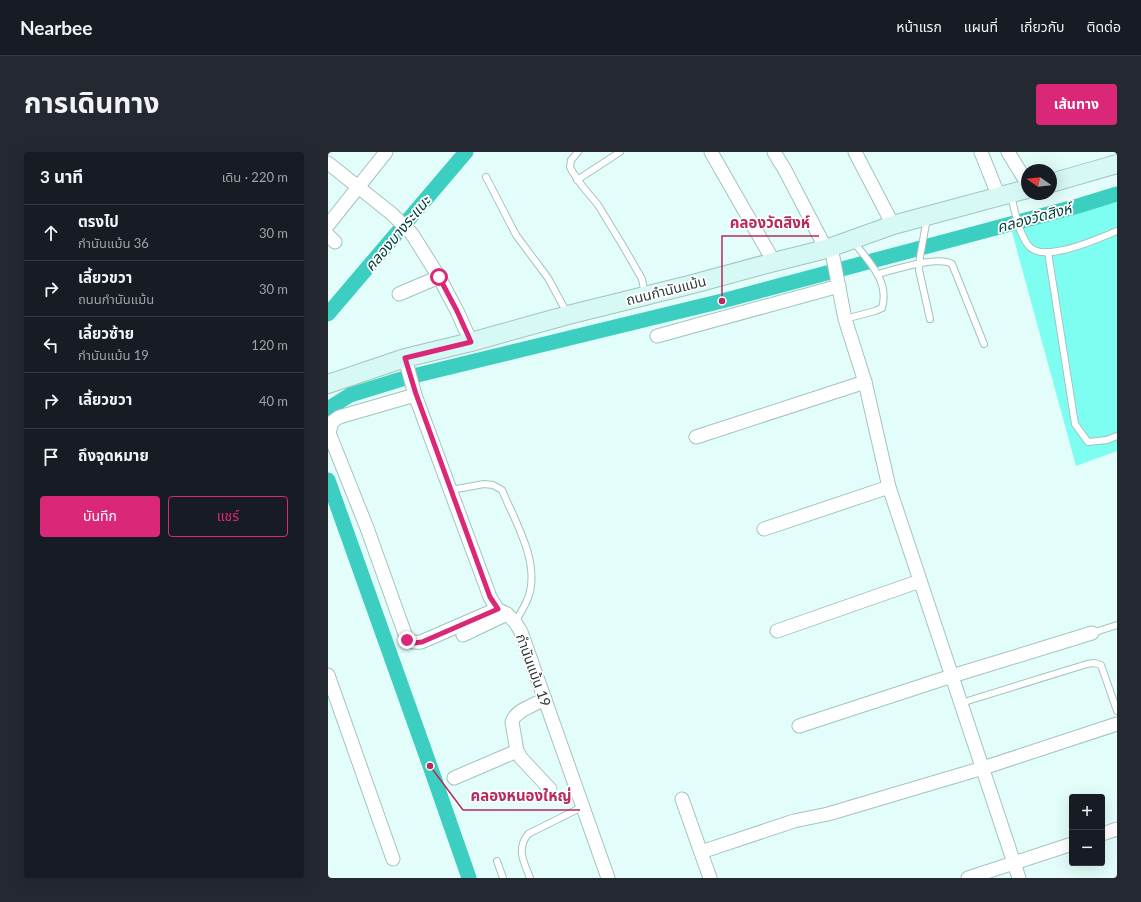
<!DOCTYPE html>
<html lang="th">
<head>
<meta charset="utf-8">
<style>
  :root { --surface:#171b24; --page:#242831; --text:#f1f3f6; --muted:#9ea1a6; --line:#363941; --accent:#db2777 }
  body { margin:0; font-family:Lato,"Noto Sans Thai",sans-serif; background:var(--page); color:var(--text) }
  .controls { position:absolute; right:12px; bottom:12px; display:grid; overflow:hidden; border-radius:4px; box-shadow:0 4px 16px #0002 }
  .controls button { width:36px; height:36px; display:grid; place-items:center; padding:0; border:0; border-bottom:1px solid var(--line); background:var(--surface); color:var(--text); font:20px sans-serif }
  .compass { position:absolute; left:693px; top:12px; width:36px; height:36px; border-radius:50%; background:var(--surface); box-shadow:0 4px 16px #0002; rotate:284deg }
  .stop { position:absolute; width:12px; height:12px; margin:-9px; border:3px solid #db2777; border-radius:50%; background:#fff }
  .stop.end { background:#db2777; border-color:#fff; box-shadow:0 1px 4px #0008 }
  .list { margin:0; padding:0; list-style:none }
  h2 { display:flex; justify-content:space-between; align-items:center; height:52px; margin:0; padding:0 16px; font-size:17px }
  h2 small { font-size:13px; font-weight:400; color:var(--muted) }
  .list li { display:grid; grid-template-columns:26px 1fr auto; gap:12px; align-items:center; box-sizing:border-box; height:56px; padding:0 16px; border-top:1px solid var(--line) }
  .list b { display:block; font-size:15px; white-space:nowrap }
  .list p { margin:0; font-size:13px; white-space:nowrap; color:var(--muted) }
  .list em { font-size:13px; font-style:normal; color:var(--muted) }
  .actions { display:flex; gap:8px; padding:12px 16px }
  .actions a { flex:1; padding:9px 0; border:1px solid var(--accent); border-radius:4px; text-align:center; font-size:14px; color:var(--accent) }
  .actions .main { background:var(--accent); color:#fff }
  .icon { flex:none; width:22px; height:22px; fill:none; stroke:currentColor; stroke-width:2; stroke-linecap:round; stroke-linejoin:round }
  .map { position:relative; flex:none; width:789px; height:726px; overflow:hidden; border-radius:4px }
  header { display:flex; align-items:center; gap:24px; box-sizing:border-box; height:56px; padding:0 20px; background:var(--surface); border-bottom:1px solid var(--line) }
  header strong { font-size:19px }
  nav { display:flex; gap:22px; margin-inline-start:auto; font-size:14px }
  .intro { display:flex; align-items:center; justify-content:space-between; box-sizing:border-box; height:96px; padding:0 24px }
  h1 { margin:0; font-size:28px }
  .button { padding:10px 18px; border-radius:4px; background:var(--accent); color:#fff; font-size:14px; font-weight:700 }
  main { display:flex; gap:24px; padding:0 24px }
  aside { flex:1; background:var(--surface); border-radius:4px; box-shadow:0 4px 16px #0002 }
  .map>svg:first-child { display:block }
</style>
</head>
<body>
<header>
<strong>Nearbee</strong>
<nav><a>หน้าแรก</a><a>แผนที่</a><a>เกี่ยวกับ</a><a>ติดต่อ</a></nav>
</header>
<div class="intro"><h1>การเดินทาง</h1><a class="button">เส้นทาง</a></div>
<main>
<aside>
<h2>3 นาที<small>เดิน · 220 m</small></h2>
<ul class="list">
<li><svg class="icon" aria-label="ahead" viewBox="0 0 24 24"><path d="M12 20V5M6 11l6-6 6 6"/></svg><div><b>ตรงไป</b><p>กำนันแม้น 36</p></div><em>30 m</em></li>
<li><svg class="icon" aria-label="right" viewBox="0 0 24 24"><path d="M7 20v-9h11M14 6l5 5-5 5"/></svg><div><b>เลี้ยวขวา</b><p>ถนนกำนันแม้น</p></div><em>30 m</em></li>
<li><svg class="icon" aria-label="left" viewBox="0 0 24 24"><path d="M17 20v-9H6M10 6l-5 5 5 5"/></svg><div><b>เลี้ยวซ้าย</b><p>กำนันแม้น 19</p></div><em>120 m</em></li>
<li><svg class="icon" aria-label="right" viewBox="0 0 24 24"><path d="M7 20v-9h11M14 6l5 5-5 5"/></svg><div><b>เลี้ยวขวา</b></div><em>40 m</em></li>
<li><svg class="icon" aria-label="arrive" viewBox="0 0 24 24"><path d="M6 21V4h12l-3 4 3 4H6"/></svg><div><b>ถึงจุดหมาย</b></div></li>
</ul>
<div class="actions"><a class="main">บันทึก</a><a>แชร์</a></div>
</aside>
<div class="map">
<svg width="789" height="726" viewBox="0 0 789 726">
  <rect width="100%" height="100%" fill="#e3fefa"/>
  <path fill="#7efef0" d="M789,43V299L748,314L682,73Z"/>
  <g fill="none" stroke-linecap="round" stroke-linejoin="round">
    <g stroke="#3ccec0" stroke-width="15">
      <path d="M0,162L138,0"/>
      <path d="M0,257L22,243L77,226L394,149L750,54L789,42"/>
      <path d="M0,328L102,614L141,726"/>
    </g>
    <defs>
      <g id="lane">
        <path d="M250,0L243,8L242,15L244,19L255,35L270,53L295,94L314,127L317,142"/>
        <path d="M158,25L188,83L220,126L239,161"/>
        <path d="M249,28L292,0"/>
        <path d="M683,44C687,59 690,79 700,93C714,113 771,86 789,79"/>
        <path d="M599,66L592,105L591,118L602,167"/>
        <path d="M720,100L747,272L760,290L779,288L789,284"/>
        <path d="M550,122C566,118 609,103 624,112L656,192"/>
        <path d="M517,167L547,159L554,156C562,129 540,109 525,89"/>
        <path d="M123,338L156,332L165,333L174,338C187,370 213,411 200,446C197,454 192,462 187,470"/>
        <path d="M764,481L789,473"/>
        <path d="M633,551L759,512L766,511L773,513L789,559"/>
        <path d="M169,709L175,726"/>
        <path d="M202,726C196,710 188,698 200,682L256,654"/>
      </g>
      <g id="street">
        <path d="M383,0L446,110"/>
        <path d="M446,0L457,18L498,97"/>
        <path d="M527,0L565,73"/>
        <path d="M653,0L671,45"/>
        <path d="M680,0L699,31"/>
        <path d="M0,11L64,62L84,82L111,125L129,159L143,190"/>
        <path d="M0,73L58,0"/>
        <path d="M0,83L7,90"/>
        <path d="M503,95L517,167L537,230L561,335L691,726"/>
        <path d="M71,142L111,125"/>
        <path d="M329,184L511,134"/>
        <path d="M77,206L87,243L162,445L169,457L179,462L187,470L193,480L280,726"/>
        <path d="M87,243L11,265L4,270L1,281L39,376L77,482C81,490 85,491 93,490L169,457"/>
        <path d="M368,285L537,230"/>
        <path d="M436,377L561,335"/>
        <path d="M449,479L592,429"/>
        <path d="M135,483L179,462"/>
        <path d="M0,523L65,707"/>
        <path d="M217,547C207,553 187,558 184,570L189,599L193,606L222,637"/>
        <path d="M471,574L624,524L764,481"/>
        <path d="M126,626L189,599"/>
        <path d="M354,647L382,726"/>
        <path d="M774,682L789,677"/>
        <path d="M373,700L466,669L500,662L655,616L789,572"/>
        <path d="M640,726L744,692"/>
      </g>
      <g id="secondary">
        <path d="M723,31L789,12"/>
        <path d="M0,232L77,206L143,190L240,163L365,132L446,110L498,97L565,73L699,37"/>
      </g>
    </defs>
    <use href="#lane" stroke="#a2c3be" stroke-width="8"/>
    <use href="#street" stroke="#a2c3be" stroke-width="15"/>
    <use href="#secondary" stroke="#a2c3be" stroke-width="20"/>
    <use href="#lane" stroke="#fff" stroke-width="6"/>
    <use href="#street" stroke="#fff" stroke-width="13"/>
    <use href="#secondary" stroke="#d7f9f5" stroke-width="18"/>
  </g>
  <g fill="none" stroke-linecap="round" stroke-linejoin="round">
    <path stroke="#db2777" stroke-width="5" d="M79,488L85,491L94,490L170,457L162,445L88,242L77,206L143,190L129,159L111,125"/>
  </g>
  <g text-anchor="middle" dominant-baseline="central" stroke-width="3.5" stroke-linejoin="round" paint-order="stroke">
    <g font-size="14" fill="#2e3b39" stroke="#fff">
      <text transform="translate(338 138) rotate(-14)">ถนนกำนันแม้น</text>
      <text transform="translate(206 518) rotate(70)">กำนันแม้น 19</text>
    </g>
    <g font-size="15" font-style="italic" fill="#00423c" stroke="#fff">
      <text transform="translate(706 65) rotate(-15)">คลองวัดสิงห์</text>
      <text transform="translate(69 81) rotate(-50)">คลองบางระแนะ</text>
    </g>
  </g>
  <path fill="none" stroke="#b82a5b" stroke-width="1.5" d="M394 149L394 84H491M102 614L135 658H252"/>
  <g fill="#b82a5b" stroke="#fff" stroke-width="1.5">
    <circle cx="394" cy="149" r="4"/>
    <circle cx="102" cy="614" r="4"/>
  </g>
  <g font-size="15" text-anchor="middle" font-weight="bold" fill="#b82a5b" stroke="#fff" stroke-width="3.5" stroke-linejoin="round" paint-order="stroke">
    <text x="442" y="76">คลองวัดสิงห์</text>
    <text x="193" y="649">คลองหนองใหญ่</text>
  </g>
</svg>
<div class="controls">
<button>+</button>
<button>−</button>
</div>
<svg class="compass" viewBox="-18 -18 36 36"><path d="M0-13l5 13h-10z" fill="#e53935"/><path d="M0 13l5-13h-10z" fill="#9ea1a6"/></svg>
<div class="stop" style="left:111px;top:125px"></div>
<div class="stop end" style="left:79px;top:488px"></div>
</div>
</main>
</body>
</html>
